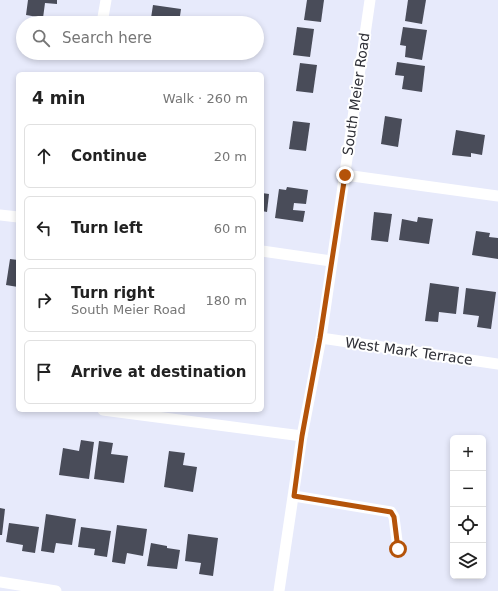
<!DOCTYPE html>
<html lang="en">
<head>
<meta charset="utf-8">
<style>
  :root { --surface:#fff; --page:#f2f2f2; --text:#222; --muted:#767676; --line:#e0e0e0 }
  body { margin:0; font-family:"DejaVu Sans",sans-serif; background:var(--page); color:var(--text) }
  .controls { position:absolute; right:12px; bottom:12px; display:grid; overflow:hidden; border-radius:6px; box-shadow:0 2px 6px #0003 }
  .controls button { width:36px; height:36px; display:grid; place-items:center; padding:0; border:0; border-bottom:1px solid var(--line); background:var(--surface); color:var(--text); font:20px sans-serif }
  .stop { position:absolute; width:12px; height:12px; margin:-9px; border:3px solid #b45309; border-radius:50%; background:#fff }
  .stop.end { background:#b45309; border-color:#fff; box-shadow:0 1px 4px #0008 }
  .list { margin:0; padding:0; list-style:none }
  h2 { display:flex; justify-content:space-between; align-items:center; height:52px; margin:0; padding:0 16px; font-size:17px }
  h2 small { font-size:13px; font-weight:400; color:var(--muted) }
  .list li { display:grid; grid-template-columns:26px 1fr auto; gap:12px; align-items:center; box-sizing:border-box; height:64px; margin:0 8px 8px; padding:0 8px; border:1px solid var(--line); border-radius:6px }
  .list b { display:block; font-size:15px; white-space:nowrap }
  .list p { margin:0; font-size:13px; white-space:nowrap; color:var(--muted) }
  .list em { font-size:13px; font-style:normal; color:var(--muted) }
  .icon { flex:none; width:22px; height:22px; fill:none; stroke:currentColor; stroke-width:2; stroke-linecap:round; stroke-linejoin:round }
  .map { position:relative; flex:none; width:498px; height:591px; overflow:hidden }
  .search { position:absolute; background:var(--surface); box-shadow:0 2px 6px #0003; left:16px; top:16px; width:248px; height:44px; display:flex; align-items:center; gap:10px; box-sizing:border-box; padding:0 14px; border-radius:22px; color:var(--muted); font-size:15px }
  .panel { position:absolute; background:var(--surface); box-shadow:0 2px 6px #0003; left:16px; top:72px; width:248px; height:340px; border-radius:6px }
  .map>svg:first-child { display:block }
</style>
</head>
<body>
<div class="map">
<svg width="498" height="591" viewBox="0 0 498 591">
  <rect width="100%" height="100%" fill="#e7eafb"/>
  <g fill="#494c59">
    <path d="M28,0H57V4L45,3L43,18L26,15Z"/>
    <path d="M307,0H324L321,22L304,20Z"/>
    <path d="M408,0H426L422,24L405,21Z"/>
    <path d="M153,5L181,9L179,23H159L160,19L151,18Z"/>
    <path d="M297,27L314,29L310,57L293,55Z"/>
    <path d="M403,27L427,30L422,60L405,57L406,46L400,45Z"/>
    <path d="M397,62L425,66L422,92L402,89L404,76L395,75Z"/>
    <path d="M300,63L317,65L313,93L296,91Z"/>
    <path d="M385,116L402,119L398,147L381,144Z"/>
    <path d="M293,121L310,123L306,151L289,149Z"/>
    <path d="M456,130L485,135L482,155L471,153V157L452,155Z"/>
    <path d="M287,187L308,190L306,204L294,203L293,210L305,211L303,222L275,218L279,189L286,190Z"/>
    <path d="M262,193L269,194L267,212L262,211Z"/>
    <path d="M374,212L392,214L388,242L371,240Z"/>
    <path d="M418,217L433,219L429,244L399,240L402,219L417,222Z"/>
    <path d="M476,231L490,233L489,237L498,238V259L472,255Z"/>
    <path d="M10,259L18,260V287L6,285Z"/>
    <path d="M430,283L459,287L456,314L439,312L438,322L425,321Z"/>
    <path d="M466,288L496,292L491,329L477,327L479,316L463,314Z"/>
    <path d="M81,440L94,442L89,479L59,475L63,448L79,451Z"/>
    <path d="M99,441L113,443L111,454L128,456L124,483L94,479Z"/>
    <path d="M169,451L185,453L183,465L197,467L193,492L164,487Z"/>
    <path d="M0,508L5,509L2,535H0Z"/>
    <path d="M46,514L76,519L72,545L56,543L54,553L41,551Z"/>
    <path d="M9,523L39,527L35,553L22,551L23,545L6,542Z"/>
    <path d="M117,525L147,529L143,556L127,553L125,564L112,562Z"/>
    <path d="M81,527L111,531L107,557L94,555L95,549L78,547Z"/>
    <path d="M188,534L218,538L213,576L199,574L201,563L185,561Z"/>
    <path d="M151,543L167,546V548L180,550L177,569L147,566Z"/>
  </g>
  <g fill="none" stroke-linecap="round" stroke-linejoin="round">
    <g stroke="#fff" stroke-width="11">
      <path d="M102,23L106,0"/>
      <path d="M345,175L498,196"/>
      <path d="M0,215L18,217"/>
      <path d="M262,251L331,261"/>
      <path d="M321,338L498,364"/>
      <path d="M103,410L302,436"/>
      <path d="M294,496L391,512L394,517L398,549"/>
      <path d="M0,582L56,591"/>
      <path d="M279,591L302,436L321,338L370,0"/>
    </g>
  </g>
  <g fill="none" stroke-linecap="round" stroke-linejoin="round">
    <path stroke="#b45309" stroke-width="5" d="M345,175L320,338L302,436L294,496L391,512L394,517L398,549"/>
  </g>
  <g text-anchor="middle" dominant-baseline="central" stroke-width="4" stroke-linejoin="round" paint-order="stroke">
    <g font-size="14" fill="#2e2f36" stroke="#fff">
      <text transform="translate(356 94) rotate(-82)">South Meier Road</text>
      <text transform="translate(409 351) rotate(8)">West Mark Terrace</text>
    </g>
  </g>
</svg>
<div class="controls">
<button>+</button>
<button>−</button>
<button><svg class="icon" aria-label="locate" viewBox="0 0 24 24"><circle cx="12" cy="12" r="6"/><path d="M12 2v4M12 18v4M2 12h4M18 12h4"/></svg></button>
<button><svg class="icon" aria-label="layers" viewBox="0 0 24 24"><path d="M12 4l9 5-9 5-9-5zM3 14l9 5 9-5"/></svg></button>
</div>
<div class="stop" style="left:398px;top:549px"></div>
<div class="stop end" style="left:345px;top:175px"></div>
<div class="search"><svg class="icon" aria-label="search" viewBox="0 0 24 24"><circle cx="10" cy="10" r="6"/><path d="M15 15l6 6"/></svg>Search here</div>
<section class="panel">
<h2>4 min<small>Walk · 260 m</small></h2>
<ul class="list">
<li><svg class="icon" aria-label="ahead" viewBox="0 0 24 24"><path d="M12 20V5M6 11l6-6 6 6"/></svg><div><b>Continue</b></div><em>20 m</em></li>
<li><svg class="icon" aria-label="left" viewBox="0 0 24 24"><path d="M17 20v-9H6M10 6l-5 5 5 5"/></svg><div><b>Turn left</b></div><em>60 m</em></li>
<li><svg class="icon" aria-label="right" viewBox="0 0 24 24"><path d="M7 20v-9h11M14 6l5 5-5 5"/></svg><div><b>Turn right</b><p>South Meier Road</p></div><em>180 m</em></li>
<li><svg class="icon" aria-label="arrive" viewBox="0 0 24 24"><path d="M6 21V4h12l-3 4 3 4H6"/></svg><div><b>Arrive at destination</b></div></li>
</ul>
</section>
</div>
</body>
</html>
